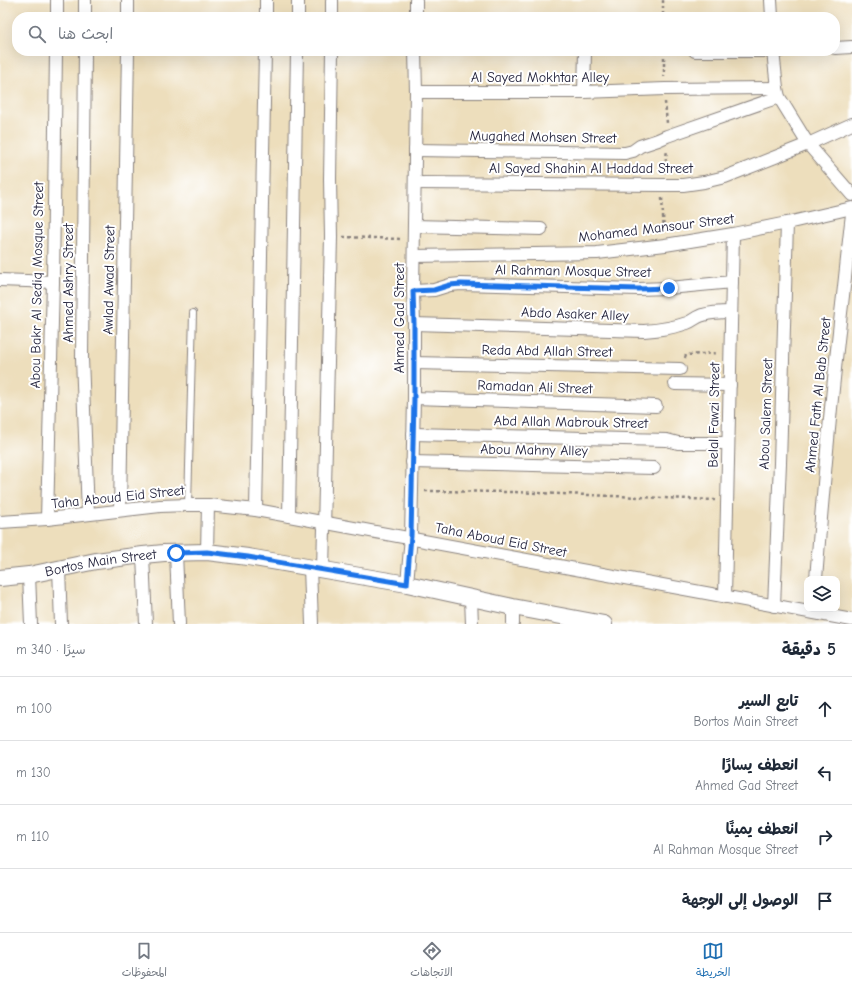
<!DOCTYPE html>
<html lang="ar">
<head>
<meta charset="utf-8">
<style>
  :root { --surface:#fff; --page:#f6f6f7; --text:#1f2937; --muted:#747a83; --line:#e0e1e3; --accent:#1f6fb2 }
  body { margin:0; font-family:"Comic Neue","Playpen Sans Arabic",sans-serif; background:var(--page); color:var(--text); direction:rtl }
  .controls { position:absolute; right:12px; bottom:12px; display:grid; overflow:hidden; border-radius:8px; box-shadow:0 4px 16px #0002 }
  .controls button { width:36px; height:36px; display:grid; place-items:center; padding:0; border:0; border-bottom:1px solid var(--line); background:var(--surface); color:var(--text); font:20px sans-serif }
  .stop { position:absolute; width:12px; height:12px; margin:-9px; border:3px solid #1a73e8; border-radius:50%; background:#fff }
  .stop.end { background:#1a73e8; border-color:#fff; box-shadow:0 1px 4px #0008 }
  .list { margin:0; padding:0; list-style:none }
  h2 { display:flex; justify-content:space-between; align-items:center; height:52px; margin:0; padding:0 16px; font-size:17px }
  h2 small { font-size:13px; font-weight:400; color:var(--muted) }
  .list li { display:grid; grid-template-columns:26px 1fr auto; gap:12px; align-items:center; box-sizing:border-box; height:64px; padding:0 16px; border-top:1px solid var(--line) }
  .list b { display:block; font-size:15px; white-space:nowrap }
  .list p { margin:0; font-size:13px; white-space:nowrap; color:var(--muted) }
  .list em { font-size:13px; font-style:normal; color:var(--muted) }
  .icon { flex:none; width:22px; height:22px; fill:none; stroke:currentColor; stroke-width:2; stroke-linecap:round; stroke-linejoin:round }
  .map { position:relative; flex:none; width:852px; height:624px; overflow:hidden; direction:ltr }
  .search { position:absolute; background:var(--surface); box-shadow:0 4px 16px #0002; left:12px; right:12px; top:12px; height:44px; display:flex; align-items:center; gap:10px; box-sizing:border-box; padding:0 14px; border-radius:16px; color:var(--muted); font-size:15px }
  .sheet { height:308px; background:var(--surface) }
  nav { display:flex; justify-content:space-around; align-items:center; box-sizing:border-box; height:56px; border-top:1px solid var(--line); background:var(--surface); font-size:11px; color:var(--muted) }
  nav a { display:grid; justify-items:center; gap:2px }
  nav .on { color:var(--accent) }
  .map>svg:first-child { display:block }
</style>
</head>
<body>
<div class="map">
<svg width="852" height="624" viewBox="0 0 852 624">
  <rect width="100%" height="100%" fill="#fff"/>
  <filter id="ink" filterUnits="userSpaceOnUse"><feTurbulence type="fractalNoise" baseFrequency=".025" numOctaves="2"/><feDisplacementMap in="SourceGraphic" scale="8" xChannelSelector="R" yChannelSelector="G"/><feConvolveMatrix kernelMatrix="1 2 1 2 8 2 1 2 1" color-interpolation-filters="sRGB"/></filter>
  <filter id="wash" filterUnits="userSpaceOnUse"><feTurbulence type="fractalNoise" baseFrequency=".012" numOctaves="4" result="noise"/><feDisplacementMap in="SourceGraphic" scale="16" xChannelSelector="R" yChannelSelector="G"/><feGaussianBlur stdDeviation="0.9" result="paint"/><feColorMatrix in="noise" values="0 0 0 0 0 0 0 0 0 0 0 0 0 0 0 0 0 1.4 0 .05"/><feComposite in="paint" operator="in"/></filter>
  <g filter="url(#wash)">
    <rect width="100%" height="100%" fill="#eddebc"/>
  </g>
  <g filter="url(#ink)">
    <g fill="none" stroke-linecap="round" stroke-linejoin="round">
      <defs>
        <path id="service" d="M188,505L193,313"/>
        <g id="minor">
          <path d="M771,0L772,17"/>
          <path d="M57,17V0"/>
          <path d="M85,17V0"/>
          <path d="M128,17V0"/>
          <path d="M266,17V0"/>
          <path d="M298,17V0"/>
          <path d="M332,17V0"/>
          <path d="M416,17V0"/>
          <path d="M835,48L852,47"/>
          <path d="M85,51L82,358L88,514"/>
          <path d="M695,51H780"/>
          <path d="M773,51L777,88L779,97L808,144L852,195"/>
          <path d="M416,92H584L665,89L777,88"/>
          <path d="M584,92L585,51"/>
          <path d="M415,150L625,153L633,151L640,146L658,140L667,136L779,97"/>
          <path d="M415,183L662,185H683L704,182L725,177L808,144L852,124"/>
          <path d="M414,226L541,229"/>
          <path d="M414,256L597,253L665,245L733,234L787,223L852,208"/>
          <path d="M0,280L53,282"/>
          <path d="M413,291L434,290L450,285L461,284L638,289L669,288L732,282"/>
          <path d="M414,324L644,331C658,330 673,328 687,323C693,321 697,316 703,315C712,312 722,312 731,312"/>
          <path d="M414,363L680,369"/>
          <path d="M675,384L730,385"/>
          <path d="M414,398L656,406"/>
          <path d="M413,434L667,440L678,443H728"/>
          <path d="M412,462L654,468"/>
          <path d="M120,510L128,51"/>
          <path d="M256,510L265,51"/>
          <path d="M289,516L297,51"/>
          <path d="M47,519L53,282L56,51"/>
          <path d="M0,522L47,519L160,506L188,505H208L256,510L289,516L852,620"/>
          <path d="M207,552L208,505"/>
          <path d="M176,553L179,624"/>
          <path d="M143,555L146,624"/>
          <path d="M310,567L312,624"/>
          <path d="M59,568L61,624"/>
          <path d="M323,570L331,237L330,179L332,51"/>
          <path d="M29,575L31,624"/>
          <path d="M816,579C823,490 831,402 841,313C845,280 848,247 852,214"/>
          <path d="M407,584L411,536L414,398V324L413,291L416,92L415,51"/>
          <path d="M725,597L733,234"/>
          <path d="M471,598L472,624"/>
          <path d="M774,606L780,463L787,223"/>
          <path d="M513,607V624"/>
        </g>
        <g id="tertiary">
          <path id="s1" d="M0,578L29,575L96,561L143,555L164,553L207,552L248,557L407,584L513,607L604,624"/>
        </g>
      </defs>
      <use href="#service" stroke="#88807c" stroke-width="8"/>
      <use href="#minor" stroke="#88807c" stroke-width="14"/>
      <use href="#tertiary" stroke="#88807c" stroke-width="18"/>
      <g stroke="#88807c" stroke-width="2.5" stroke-dasharray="3 3" stroke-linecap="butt">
        <path d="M663,0V17"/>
        <path d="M664,51V77"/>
        <path d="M665,102L667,123"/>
        <path d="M664,173L667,150"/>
        <path d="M662,198L664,233"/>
        <path d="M343,237L402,239"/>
        <path d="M685,358L686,355L718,353"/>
        <path d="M425,491L512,492L715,500"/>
      </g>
      <use href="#service" stroke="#fff" stroke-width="6"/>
      <use href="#minor" stroke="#fff" stroke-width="12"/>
      <use href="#tertiary" stroke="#fff" stroke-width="16"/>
    </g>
  </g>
  <g fill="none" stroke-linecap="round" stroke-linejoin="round" filter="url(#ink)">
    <path stroke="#1a73e8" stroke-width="5" d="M176,553L207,552L248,557L407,584L411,536L414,398V324L413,291L434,290L450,285L461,284L638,289L669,288"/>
  </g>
  <g text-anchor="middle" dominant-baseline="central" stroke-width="4" stroke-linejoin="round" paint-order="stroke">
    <g font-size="14" fill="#22223b" stroke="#fff">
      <text x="540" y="77">Al Sayed Mokhtar Alley</text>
      <text transform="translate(543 137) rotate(1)">Mugahed Mohsen Street</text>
      <text x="591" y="168">Al Sayed Shahin Al Haddad Street</text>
      <text transform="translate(656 228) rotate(-7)">Mohamed Mansour Street</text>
      <text transform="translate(573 271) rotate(1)">Al Rahman Mosque Street</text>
      <text transform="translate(109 280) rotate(-89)">Awlad Awad Street</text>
      <text transform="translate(68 283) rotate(-90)">Ahmed Ashry Street</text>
      <text transform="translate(37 285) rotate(-89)">Abou Bakr Al Sediq Mosque Street</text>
      <text transform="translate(575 314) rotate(2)">Abdo Asaker Alley</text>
      <text transform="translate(399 318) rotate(-90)">Ahmed Gad Street</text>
      <text transform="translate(547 351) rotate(1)">Reda Abd Allah Street</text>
      <text transform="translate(535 387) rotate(2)">Ramadan Ali Street</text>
      <text transform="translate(818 395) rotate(-84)">Ahmed Fath Al Bab Street</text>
      <text transform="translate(766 414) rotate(-88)">Abou Salem Street</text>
      <text transform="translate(714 415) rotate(-89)">Belal Fawzi Street</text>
      <text transform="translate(571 422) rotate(1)">Abd Allah Mabrouk Street</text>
      <text transform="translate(534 450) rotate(1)">Abou Mahny Alley</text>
      <text transform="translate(118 497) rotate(-6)">Taha Aboud Eid Street</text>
      <text transform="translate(501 540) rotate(11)">Taha Aboud Eid Street</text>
      <text stroke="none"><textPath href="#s1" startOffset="102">Bortos Main Street</textPath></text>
    </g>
  </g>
</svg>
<div class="controls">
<button><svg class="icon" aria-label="layers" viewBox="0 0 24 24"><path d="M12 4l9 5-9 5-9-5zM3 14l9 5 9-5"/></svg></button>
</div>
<div class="stop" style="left:176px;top:553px"></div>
<div class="stop end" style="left:669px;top:288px"></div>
<div class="search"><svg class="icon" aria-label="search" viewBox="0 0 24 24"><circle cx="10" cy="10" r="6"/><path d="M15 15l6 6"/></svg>ابحث هنا</div>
</div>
<section class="sheet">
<h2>5 دقيقة<small>سيرًا · 340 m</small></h2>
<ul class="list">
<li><svg class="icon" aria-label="ahead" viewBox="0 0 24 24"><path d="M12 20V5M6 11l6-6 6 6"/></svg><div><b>تابع السير</b><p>Bortos Main Street</p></div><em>100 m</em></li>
<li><svg class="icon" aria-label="left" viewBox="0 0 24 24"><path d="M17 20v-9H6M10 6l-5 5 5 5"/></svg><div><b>انعطف يسارًا</b><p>Ahmed Gad Street</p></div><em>130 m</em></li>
<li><svg class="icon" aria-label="right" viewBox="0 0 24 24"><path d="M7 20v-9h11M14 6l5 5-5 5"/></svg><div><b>انعطف يمينًا</b><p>Al Rahman Mosque Street</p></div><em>110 m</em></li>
<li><svg class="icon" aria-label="arrive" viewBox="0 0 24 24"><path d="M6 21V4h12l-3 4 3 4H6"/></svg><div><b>الوصول إلى الوجهة</b></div></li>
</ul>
</section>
<nav>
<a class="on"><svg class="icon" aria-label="map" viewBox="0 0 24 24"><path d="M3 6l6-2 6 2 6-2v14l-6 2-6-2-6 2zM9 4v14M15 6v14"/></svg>الخريطة</a>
<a><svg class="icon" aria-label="directions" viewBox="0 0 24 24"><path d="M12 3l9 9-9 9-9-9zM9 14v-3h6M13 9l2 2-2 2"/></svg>الاتجاهات</a>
<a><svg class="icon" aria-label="saved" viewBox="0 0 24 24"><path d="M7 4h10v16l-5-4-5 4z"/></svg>المحفوظات</a>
</nav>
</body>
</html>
